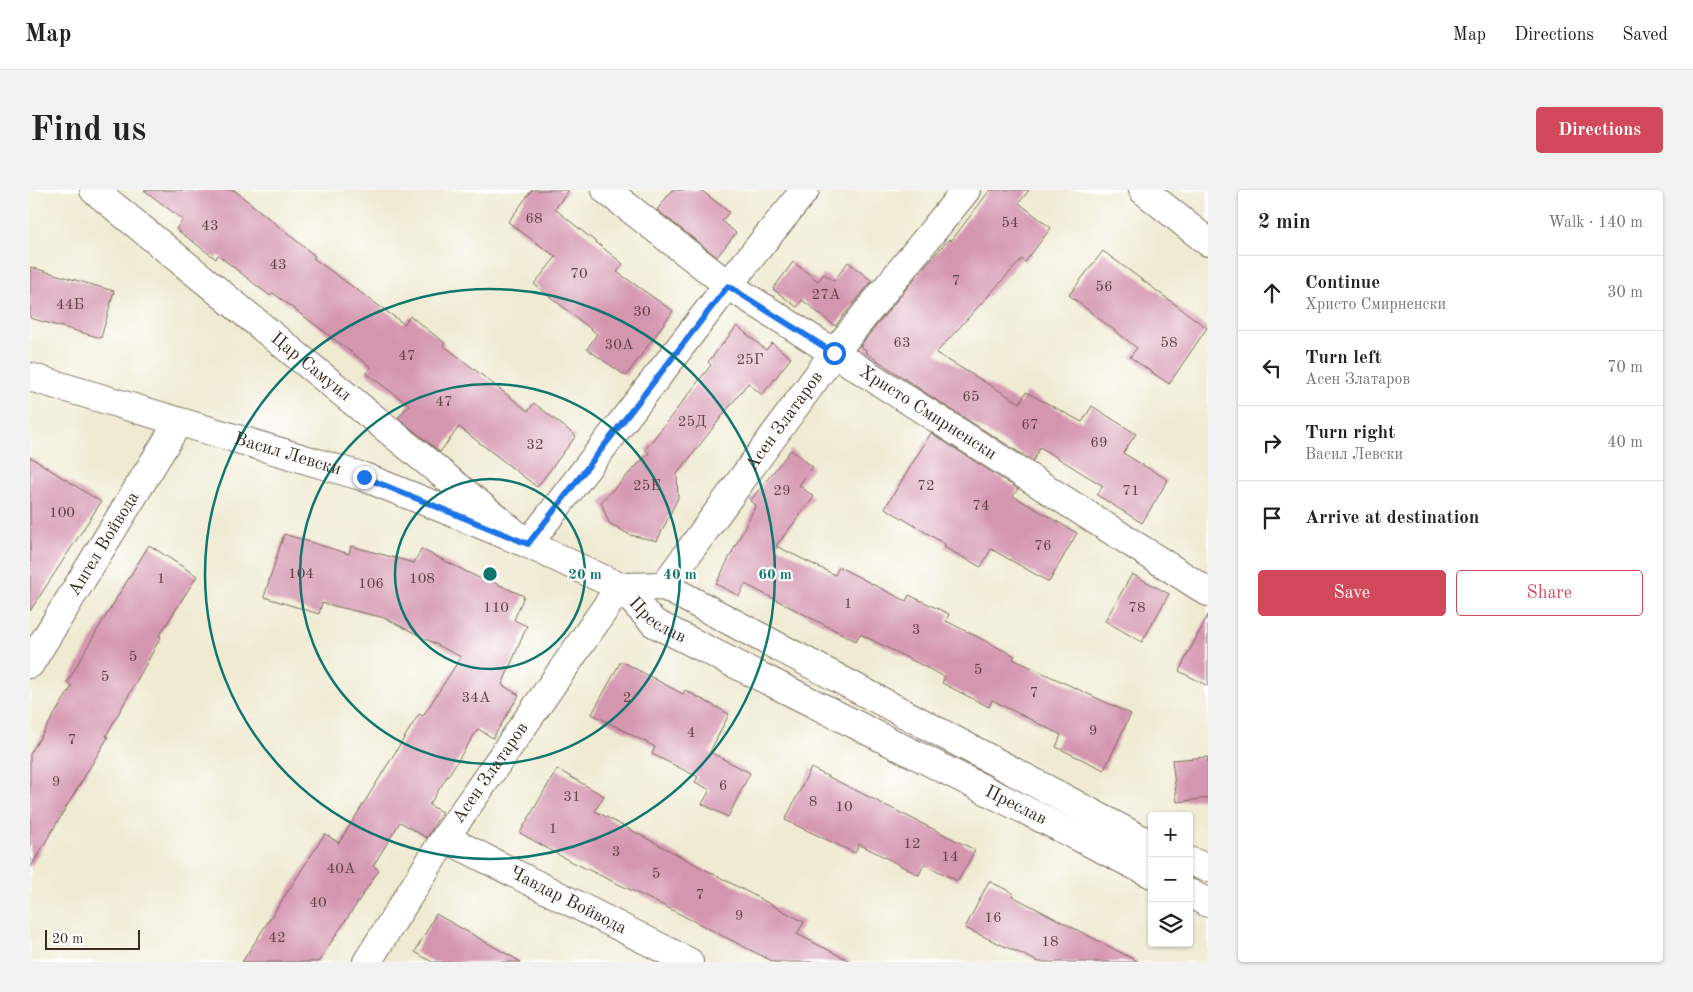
<!DOCTYPE html>
<html lang="en">
<head>
<meta charset="utf-8">
<style>
  :root { --surface:#fff; --page:#f2f2f2; --text:#222; --muted:#767676; --line:#e0e0e0; --accent:#d1495b }
  body { margin:0; font-family:"Old Standard TT",serif; background:var(--page); color:var(--text) }
  .controls { position:absolute; right:15px; bottom:15px; display:grid; overflow:hidden; border-radius:5px; box-shadow:0 1px 4px #0004 }
  .controls button { width:45px; height:45px; display:grid; place-items:center; padding:0; border:0; border-bottom:1px solid var(--line); background:var(--surface); color:var(--text); font:25px sans-serif }
  .scale { position:absolute; left:15px; bottom:12px; width:95px; box-sizing:border-box; padding-left:5px; border:2px solid #3b2a1e; border-top:0; font-size:14px; line-height:18px; white-space:nowrap; color:#3b2a1e; -webkit-text-stroke:4px #fff; paint-order:stroke }
  .stop { position:absolute; width:15px; height:15px; margin:-11px; border:4px solid #1a73e8; border-radius:50%; background:#fff }
  .stop.end { background:#1a73e8; border-color:#fff; box-shadow:0 1px 5px #0008 }
  .list { margin:0; padding:0; list-style:none }
  h2 { display:flex; justify-content:space-between; align-items:center; height:65px; margin:0; padding:0 20px; font-size:21px }
  h2 small { font-size:16px; font-weight:400; color:var(--muted) }
  .list li { display:grid; grid-template-columns:32px 1fr auto; gap:15px; align-items:center; box-sizing:border-box; height:75px; padding:0 20px; border-top:1px solid var(--line) }
  .list b { display:block; font-size:19px; white-space:nowrap }
  .list p { margin:0; font-size:16px; white-space:nowrap; color:var(--muted) }
  .list em { font-size:16px; font-style:normal; color:var(--muted) }
  .actions { display:flex; gap:10px; padding:15px 20px }
  .actions a { flex:1; padding:11px 0; border:1px solid var(--accent); border-radius:5px; text-align:center; font-size:18px; color:var(--accent) }
  .actions .main { background:var(--accent); color:#fff }
  .icon { flex:none; width:28px; height:28px; fill:none; stroke:currentColor; stroke-width:2; stroke-linecap:round; stroke-linejoin:round }
  .map { position:relative; flex:none; width:1178px; height:772px; overflow:hidden; border-radius:5px }
  header { display:flex; align-items:center; gap:30px; box-sizing:border-box; height:70px; padding:0 25px; background:var(--surface); border-bottom:1px solid var(--line) }
  header strong { font-size:24px }
  nav { display:flex; gap:28px; margin-inline-start:auto; font-size:18px }
  .intro { display:flex; align-items:center; justify-content:space-between; box-sizing:border-box; height:120px; padding:0 30px }
  h1 { margin:0; font-size:35px }
  .button { padding:12px 22px; border-radius:5px; background:var(--accent); color:#fff; font-size:18px; font-weight:700 }
  main { display:flex; gap:30px; padding:0 30px }
  aside { flex:1; background:var(--surface); border-radius:5px; box-shadow:0 1px 4px #0004 }
  .map>svg:first-child { display:block }
</style>
</head>
<body>
<header>
<strong>Map</strong>
<nav><a>Map</a><a>Directions</a><a>Saved</a></nav>
</header>
<div class="intro"><h1>Find us</h1><a class="button">Directions</a></div>
<main>
<div class="map">
<svg width="1178" height="772" viewBox="0 0 1178 772">
  <rect width="100%" height="100%" fill="#fff"/>
  <filter id="ink" filterUnits="userSpaceOnUse"><feTurbulence type="fractalNoise" baseFrequency=".02" numOctaves="2"/><feDisplacementMap in="SourceGraphic" scale="10" xChannelSelector="R" yChannelSelector="G"/><feConvolveMatrix kernelMatrix="1 2 1 2 8 2 1 2 1" color-interpolation-filters="sRGB"/></filter>
  <filter id="wash" filterUnits="userSpaceOnUse"><feTurbulence type="fractalNoise" baseFrequency=".0096" numOctaves="4" result="noise"/><feDisplacementMap in="SourceGraphic" scale="20" xChannelSelector="R" yChannelSelector="G"/><feGaussianBlur stdDeviation="1.12" result="paint"/><feColorMatrix in="noise" values="0 0 0 0 0 0 0 0 0 0 0 0 0 0 0 0 0 1.4 0 .05"/><feComposite in="paint" operator="in"/></filter>
  <g filter="url(#wash)">
    <rect width="100%" height="100%" fill="#efead1"/>
    <g id="blocks">
      <g fill="#d495af">
        <path d="M114,0H204L285,66L283,68L374,134L380,126L415,153L413,155L498,221L504,213L546,246L507,297L429,237L410,262L368,228L379,215L336,183L341,177L243,103L240,106L188,65L186,69L146,39L153,30Z"/>
        <path d="M502,0H539L525,19L593,74L587,82L643,121L596,186L557,159L567,144L504,94L526,67L478,32Z"/>
        <path d="M642,0H671L699,22L692,31L706,43L687,67L627,20Z"/>
        <path d="M960,0H999L989,13L1021,38L995,72L992,69L906,163L990,213L996,202L1052,232L1062,216L1106,244L1093,263L1138,290L1112,333L1067,305L1073,296L1010,257L1003,271L906,210L835,162L836,160L830,156L892,79L919,49L921,51Z"/>
        <path d="M1073,61L1177,138L1139,194L1100,167L1107,158L1039,105Z"/>
        <path d="M763,72L788,91L794,84L804,91L818,72L842,91L805,136L772,110L767,117L743,99Z"/>
        <path d="M0,77L84,101L71,148L0,128Z"/>
        <path d="M707,136L736,160L742,153L761,168L732,205L718,193L647,284L648,308L627,351L600,345L579,333L571,312L619,263L615,260L681,175L678,172Z"/>
        <path d="M901,243L988,299L983,306L1047,343L1019,392L961,359L951,377L914,357L915,354L855,318Z"/>
        <path d="M761,260L783,277L769,295L784,307L746,356L805,385L809,377L876,411L879,405L919,424L916,431L985,466L983,469L1101,524L1074,580L1026,557L1031,545L962,510L959,517L912,493L915,487L830,444L826,451L715,394L709,406L686,394L726,315L720,311Z"/>
        <path d="M0,267L71,312L0,421Z"/>
        <path d="M254,344L319,364L321,356L384,373L391,359L455,391L456,389L494,406L484,430L497,436L472,495L489,505L463,548L448,539L399,615L412,622L397,648L370,632L343,676L349,680L288,772H212L295,644L309,653L389,524L393,526L431,467L355,428L292,413L289,424L234,407Z"/>
        <path d="M119,355L167,386L129,446L131,447L76,546L78,547L0,678V564L42,496L37,493L60,452Z"/>
        <path d="M1102,384L1139,404L1112,452L1075,431Z"/>
        <path d="M1178,425V496L1149,481Z"/>
        <path d="M591,471L653,504L655,500L699,524L680,562L720,583L698,627L672,614L680,600L665,592L668,587L622,564L625,557L562,524Z"/>
        <path d="M1178,567V608L1147,612L1142,570Z"/>
        <path d="M781,578L945,660L928,691L894,674L889,685L829,654L825,663L755,630Z"/>
        <path d="M527,579L574,606L565,621L774,732L767,744L822,772H744L632,715L538,670L490,643Z"/>
        <path d="M959,691L983,703L982,706L1109,772H1009L935,738Z"/>
        <path d="M406,724L491,772H402L385,762Z"/>
      </g>
    </g>
  </g>
  <g filter="url(#ink)">
    <use href="#blocks" fill-opacity="0" stroke="#7a6d5d" stroke-width="1"/>
    <g fill="none" stroke-linecap="round" stroke-linejoin="round">
      <defs>
        <g id="minor">
          <path id="s1" d="M64,0L498,354L698,95L775,0"/>
          <path id="s2" d="M576,0L698,95L1178,402"/>
          <path d="M1113,0L1178,52"/>
          <path id="s3" d="M0,187L334,287L414,319L498,354L590,397L624,433L1122,684"/>
          <path id="s4" d="M634,396L804,163L936,0"/>
          <path d="M590,397L634,396L1122,655"/>
          <path id="s5" d="M0,474L148,233"/>
          <path id="s6" d="M415,648L659,772"/>
          <path d="M1159,671L1178,678"/>
          <path d="M1159,703L1178,713"/>
          <path id="s7" d="M337,772L415,648L590,397"/>
        </g>
      </defs>
      <use href="#minor" stroke="#7a6d5d" stroke-width="30"/>
      <use href="#minor" stroke="#fff" stroke-width="28"/>
    </g>
  </g>
  <g fill="none" stroke-linecap="round" stroke-linejoin="round" filter="url(#ink)">
    <path stroke="#1a73e8" stroke-width="6" d="M334,287L498,354L698,96L804,163"/>
  </g>
  <g fill="none" stroke="#0f766e" stroke-width="2.5">
    <circle cx="460" cy="384" r="95"/>
    <circle cx="460" cy="384" r="190"/>
    <circle cx="460" cy="384" r="285"/>
  </g>
  <g text-anchor="middle" dominant-baseline="central" stroke-width="4.5" stroke-linejoin="round" paint-order="stroke">
    <g font-size="15" fill="#614542">
      <text x="504" y="29">68</text>
      <text x="980" y="33">54</text>
      <text x="180" y="36">43</text>
      <text x="248" y="75">43</text>
      <text x="549" y="84">70</text>
      <text x="926" y="91">7</text>
      <text x="1074" y="97">56</text>
      <text x="796" y="105">27А</text>
      <text x="40" y="115">44Б</text>
      <text x="612" y="122">30</text>
      <text x="872" y="153">63</text>
      <text x="1139" y="153">58</text>
      <text x="589" y="155">30А</text>
      <text x="377" y="166">47</text>
      <text x="720" y="170">25Г</text>
      <text x="941" y="207">65</text>
      <text x="414" y="212">47</text>
      <text x="662" y="232">25Д</text>
      <text x="1000" y="235">67</text>
      <text x="1069" y="253">69</text>
      <text x="505" y="255">32</text>
      <text x="617" y="296">25Е</text>
      <text x="896" y="296">72</text>
      <text x="752" y="301">29</text>
      <text x="1101" y="301">71</text>
      <text x="951" y="316">74</text>
      <text x="32" y="323">100</text>
      <text x="1013" y="356">76</text>
      <text x="271" y="384">104</text>
      <text x="131" y="389">1</text>
      <text x="392" y="389">108</text>
      <text x="341" y="394">106</text>
      <text x="818" y="414">1</text>
      <text x="466" y="418">110</text>
      <text x="1107" y="418">78</text>
      <text x="886" y="440">3</text>
      <text x="103" y="467">5</text>
      <text x="948" y="480">5</text>
      <text x="75" y="487">5</text>
      <text x="1004" y="503">7</text>
      <text x="446" y="508">34А</text>
      <text x="597" y="508">2</text>
      <text x="1063" y="541">9</text>
      <text x="661" y="543">4</text>
      <text x="42" y="550">7</text>
      <text x="26" y="592">9</text>
      <text x="693" y="596">6</text>
      <text x="542" y="607">31</text>
      <text x="783" y="612">8</text>
      <text x="814" y="617">10</text>
      <text x="523" y="639">1</text>
      <text x="882" y="654">12</text>
      <text x="586" y="662">3</text>
      <text x="920" y="667">14</text>
      <text x="311" y="679">40А</text>
      <text x="626" y="684">5</text>
      <text x="670" y="705">7</text>
      <text x="288" y="713">40</text>
      <text x="709" y="726">9</text>
      <text x="963" y="728">16</text>
      <text x="247" y="748">42</text>
      <text x="1020" y="752">18</text>
    </g>
    <g font-size="18" fill="#3b2a1e" stroke="#fff">
      <text stroke="none"><textPath href="#s1" startOffset="280">Цар Самуил</textPath></text>
      <text stroke="none"><textPath href="#s2" startOffset="392">Христо Смирненски</textPath></text>
      <text stroke="none"><textPath href="#s4" startOffset="204">Асен Златаров</textPath></text>
      <text stroke="none"><textPath href="#s3" startOffset="269">Васил Левски</textPath></text>
      <text stroke="none"><textPath href="#s5" startOffset="141">Ангел Войвода</textPath></text>
      <text stroke="none"><textPath href="#s3" startOffset="678">Преслав</textPath></text>
      <text stroke="none"><textPath href="#s7" startOffset="226">Асен Златаров</textPath></text>
      <text stroke="none"><textPath href="#s3" startOffset="1082">Преслав</textPath></text>
      <text stroke="none"><textPath href="#s6" startOffset="138">Чавдар Войвода</textPath></text>
    </g>
  </g>
  <circle cx="460" cy="384" r="8" fill="#0f766e" stroke="#fff" stroke-width="2.5"/>
  <g font-size="15" text-anchor="middle" font-weight="bold" fill="#0f766e" stroke="#fff" stroke-width="4.5" stroke-linejoin="round" paint-order="stroke">
    <text x="555" y="389">20 m</text>
    <text x="650" y="389">40 m</text>
    <text x="745" y="389">60 m</text>
  </g>
</svg>
<div class="controls">
<button>+</button>
<button>−</button>
<button><svg class="icon" aria-label="layers" viewBox="0 0 24 24"><path d="M12 4l9 5-9 5-9-5zM3 14l9 5 9-5"/></svg></button>
</div>
<div class="scale">20 m</div>
<div class="stop" style="left:804px;top:163px"></div>
<div class="stop end" style="left:334px;top:287px"></div>
</div>
<aside>
<h2>2 min<small>Walk · 140 m</small></h2>
<ul class="list">
<li><svg class="icon" aria-label="ahead" viewBox="0 0 24 24"><path d="M12 20V5M6 11l6-6 6 6"/></svg><div><b>Continue</b><p>Христо Смирненски</p></div><em>30 m</em></li>
<li><svg class="icon" aria-label="left" viewBox="0 0 24 24"><path d="M17 20v-9H6M10 6l-5 5 5 5"/></svg><div><b>Turn left</b><p>Асен Златаров</p></div><em>70 m</em></li>
<li><svg class="icon" aria-label="right" viewBox="0 0 24 24"><path d="M7 20v-9h11M14 6l5 5-5 5"/></svg><div><b>Turn right</b><p>Васил Левски</p></div><em>40 m</em></li>
<li><svg class="icon" aria-label="arrive" viewBox="0 0 24 24"><path d="M6 21V4h12l-3 4 3 4H6"/></svg><div><b>Arrive at destination</b></div></li>
</ul>
<div class="actions"><a class="main">Save</a><a>Share</a></div>
</aside>
</main>
</body>
</html>
